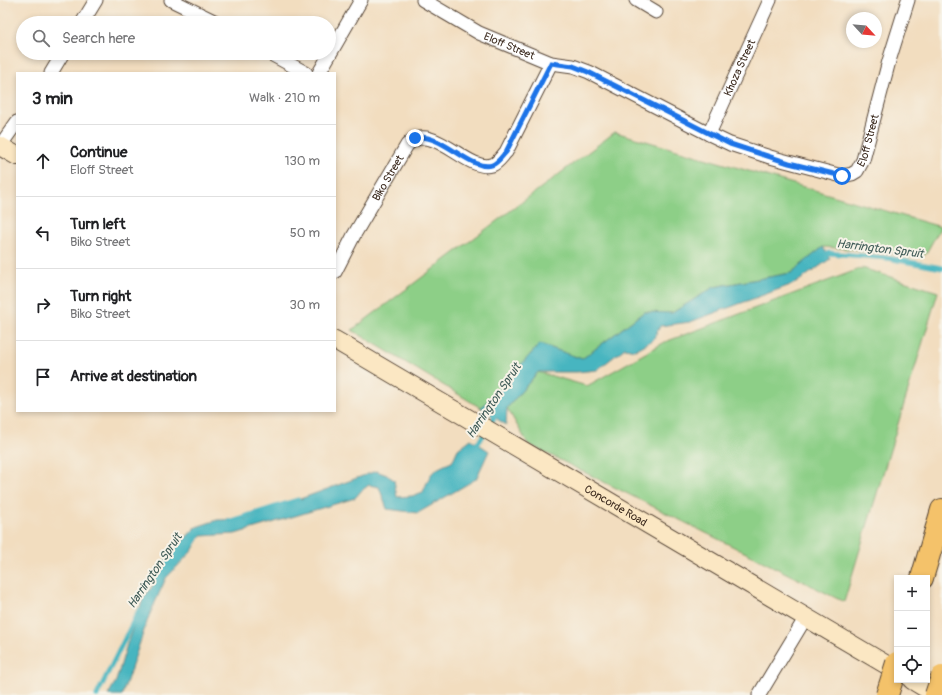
<!DOCTYPE html>
<html lang="en">
<head>
<meta charset="utf-8">
<style>
  :root { --surface:#fff; --page:#f2f2f2; --text:#202124; --muted:#757577; --line:#e0e0e0 }
  body { margin:0; font-family:Pangolin,sans-serif; background:var(--page); color:var(--text) }
  .controls { position:absolute; right:12px; bottom:12px; display:grid; overflow:hidden; border-radius:0px; box-shadow:0 2px 6px #0003 }
  .controls button { width:36px; height:36px; display:grid; place-items:center; padding:0; border:0; border-bottom:1px solid var(--line); background:var(--surface); color:var(--text); font:20px sans-serif }
  .compass { position:absolute; left:846px; top:12px; width:36px; height:36px; border-radius:50%; background:var(--surface); box-shadow:0 2px 6px #0003; rotate:116deg }
  .stop { position:absolute; width:12px; height:12px; margin:-9px; border:3px solid #1a73e8; border-radius:50%; background:#fff }
  .stop.end { background:#1a73e8; border-color:#fff; box-shadow:0 1px 4px #0008 }
  .list { margin:0; padding:0; list-style:none }
  h2 { display:flex; justify-content:space-between; align-items:center; height:52px; margin:0; padding:0 16px; font-size:17px }
  h2 small { font-size:13px; font-weight:400; color:var(--muted) }
  .list li { display:grid; grid-template-columns:26px 1fr auto; gap:12px; align-items:center; box-sizing:border-box; height:72px; padding:0 16px; border-top:1px solid var(--line) }
  .list b { display:block; font-size:15px; white-space:nowrap }
  .list p { margin:0; font-size:13px; white-space:nowrap; color:var(--muted) }
  .list em { font-size:13px; font-style:normal; color:var(--muted) }
  .icon { flex:none; width:22px; height:22px; fill:none; stroke:currentColor; stroke-width:2; stroke-linecap:round; stroke-linejoin:round }
  .map { position:relative; flex:none; width:942px; height:695px; overflow:hidden }
  .search { position:absolute; background:var(--surface); box-shadow:0 2px 6px #0003; left:16px; top:16px; width:320px; height:44px; display:flex; align-items:center; gap:10px; box-sizing:border-box; padding:0 14px; border-radius:22px; color:var(--muted); font-size:15px }
  .panel { position:absolute; background:var(--surface); box-shadow:0 2px 6px #0003; left:16px; top:72px; width:320px; height:340px; border-radius:0px }
  .map>svg:first-child { display:block }
</style>
</head>
<body>
<div class="map">
<svg width="942" height="695" viewBox="0 0 942 695">
  <rect width="100%" height="100%" fill="#f7f3e8"/>
  <filter id="ink" filterUnits="userSpaceOnUse"><feTurbulence type="fractalNoise" baseFrequency=".025" numOctaves="2"/><feDisplacementMap in="SourceGraphic" scale="8" xChannelSelector="R" yChannelSelector="G"/><feConvolveMatrix kernelMatrix="1 2 1 2 8 2 1 2 1" color-interpolation-filters="sRGB"/></filter>
  <filter id="wash" filterUnits="userSpaceOnUse"><feTurbulence type="fractalNoise" baseFrequency=".012" numOctaves="4" result="noise"/><feDisplacementMap in="SourceGraphic" scale="16" xChannelSelector="R" yChannelSelector="G"/><feGaussianBlur stdDeviation="0.9" result="paint"/><feColorMatrix in="noise" values="0 0 0 0 0 0 0 0 0 0 0 0 0 0 0 0 0 1.4 0 .05"/><feComposite in="paint" operator="in"/></filter>
  <g filter="url(#wash)">
    <rect width="100%" height="100%" fill="#f2ddbf"/>
    <g fill="#8dcf87" stroke="#647c52">
      <path d="M615,132L941,227L925,255L823,247L791,273L714,287L672,313L644,312L582,359L540,344L481,408L352,330Z"/>
      <path d="M862,268L938,292L844,602L528,444L507,408L538,372L587,386L665,342Z"/>
    </g>
    <g fill="#47b5c0" stroke="#41706f">
      <path d="M823,247L830,259L796,283L690,322L660,326L653,340L635,350L625,348L597,370L577,372H538L507,408L506,425L481,408L540,344L582,359L644,312L672,313L714,287L791,273Z"/>
      <path d="M471,439L489,451L476,479L418,513L387,509L379,487L369,485L361,491L355,498L235,534L201,536L192,551L166,578L149,616L122,695H108L116,681L127,644L143,599L154,584L155,570L196,527L217,520L246,519L376,471L387,475L394,480L397,497L412,496L423,492C432,471 430,471 452,462L458,449Z"/>
    </g>
    <g fill="none" stroke-linecap="round" stroke-linejoin="round">
      <g stroke="#47b5c0" stroke-width="5">
        <path d="M822,258L829,253L887,258L942,268"/>
        <path d="M473,448L479,442L498,411"/>
        <path d="M228,522L298,500"/>
        <path d="M97,695L139,610"/>
      </g>
    </g>
  </g>
  <g filter="url(#ink)">
    <g fill="none" stroke-linecap="round" stroke-linejoin="round">
      <defs>
        <g id="street">
          <path d="M171,0L218,23"/>
          <path id="s1" d="M423,0L479,33L551,63L573,66L589,72L709,134L730,144L770,157L842,176L852,174L857,171L863,160L889,61L908,0"/>
          <path d="M636,0L656,12"/>
          <path d="M82,23L96,0"/>
          <path d="M269,53L306,73"/>
          <path d="M51,73L63,53"/>
          <path d="M319,73L361,0"/>
          <path id="s2" d="M709,134L770,0"/>
          <path d="M0,146L17,122"/>
          <path id="s3" d="M335,272L354,235L407,145C432,119 467,173 492,165C498,163 502,156 506,152L551,63"/>
          <path d="M759,695L806,617"/>
        </g>
        <g id="secondary">
          <path d="M0,146L17,156"/>
          <path id="s4" d="M335,340L897,671"/>
          <path d="M912,680L937,695"/>
        </g>
        <path id="highway" d="M922,578L942,510"/>
      </defs>
      <use href="#street" stroke="#564536" stroke-width="15"/>
      <use href="#secondary" stroke="#564536" stroke-width="20"/>
      <use href="#highway" stroke="#564536" stroke-width="24"/>
      <use href="#street" stroke="#fff" stroke-width="13"/>
      <use href="#secondary" stroke="#fbe7c3" stroke-width="18"/>
      <use href="#highway" stroke="#f4c26a" stroke-width="22"/>
      <defs>
        <g id="highway-bridge">
          <path d="M887,695L897,663"/>
          <path d="M936,695L942,677"/>
        </g>
      </defs>
      <use href="#highway-bridge" stroke="#564536" stroke-width="24" stroke-linecap="butt"/>
      <use href="#highway-bridge" stroke="#f4c26a" stroke-width="22"/>
    </g>
  </g>
  <g fill="none" stroke-linecap="round" stroke-linejoin="round" filter="url(#ink)">
    <path stroke="#1a73e8" stroke-width="5" d="M415,138C440,131 471,172 492,165C498,163 502,156 506,152L551,63L573,66L588,72L730,144L789,163L842,176"/>
  </g>
  <g text-anchor="middle" dominant-baseline="central" stroke-width="4" stroke-linejoin="round" paint-order="stroke">
    <g font-size="11" fill="#3b2a1e" stroke="#f7f3e8">
      <text stroke="none"><textPath href="#s1" startOffset="98">Eloff Street</textPath></text>
      <text stroke="none"><textPath href="#s2" startOffset="73">Khoza Street</textPath></text>
      <text stroke="none"><textPath href="#s1" startOffset="506">Eloff Street</textPath></text>
      <text stroke="none"><textPath href="#s3" startOffset="108">Biko Street</textPath></text>
      <text stroke="none"><textPath href="#s4" startOffset="326">Concorde Road</textPath></text>
    </g>
    <g font-size="12" font-style="italic" fill="#3f5b57" stroke="#f7f3e8">
      <text transform="translate(880 249) rotate(7)">Harrington Spruit</text>
      <text transform="translate(494 401) rotate(-56)">Harrington Spruit</text>
      <text transform="translate(155 571) rotate(-56)">Harrington Spruit</text>
    </g>
  </g>
</svg>
<div class="controls">
<button>+</button>
<button>−</button>
<button><svg class="icon" aria-label="locate" viewBox="0 0 24 24"><circle cx="12" cy="12" r="6"/><path d="M12 2v4M12 18v4M2 12h4M18 12h4"/></svg></button>
</div>
<svg class="compass" viewBox="-18 -18 36 36"><path d="M0-13l5 13h-10z" fill="#e53935"/><path d="M0 13l5-13h-10z" fill="#757577"/></svg>
<div class="stop" style="left:842px;top:176px"></div>
<div class="stop end" style="left:415px;top:138px"></div>
<div class="search"><svg class="icon" aria-label="search" viewBox="0 0 24 24"><circle cx="10" cy="10" r="6"/><path d="M15 15l6 6"/></svg>Search here</div>
<section class="panel">
<h2>3 min<small>Walk · 210 m</small></h2>
<ul class="list">
<li><svg class="icon" aria-label="ahead" viewBox="0 0 24 24"><path d="M12 20V5M6 11l6-6 6 6"/></svg><div><b>Continue</b><p>Eloff Street</p></div><em>130 m</em></li>
<li><svg class="icon" aria-label="left" viewBox="0 0 24 24"><path d="M17 20v-9H6M10 6l-5 5 5 5"/></svg><div><b>Turn left</b><p>Biko Street</p></div><em>50 m</em></li>
<li><svg class="icon" aria-label="right" viewBox="0 0 24 24"><path d="M7 20v-9h11M14 6l5 5-5 5"/></svg><div><b>Turn right</b><p>Biko Street</p></div><em>30 m</em></li>
<li><svg class="icon" aria-label="arrive" viewBox="0 0 24 24"><path d="M6 21V4h12l-3 4 3 4H6"/></svg><div><b>Arrive at destination</b></div></li>
</ul>
</section>
</div>
</body>
</html>
